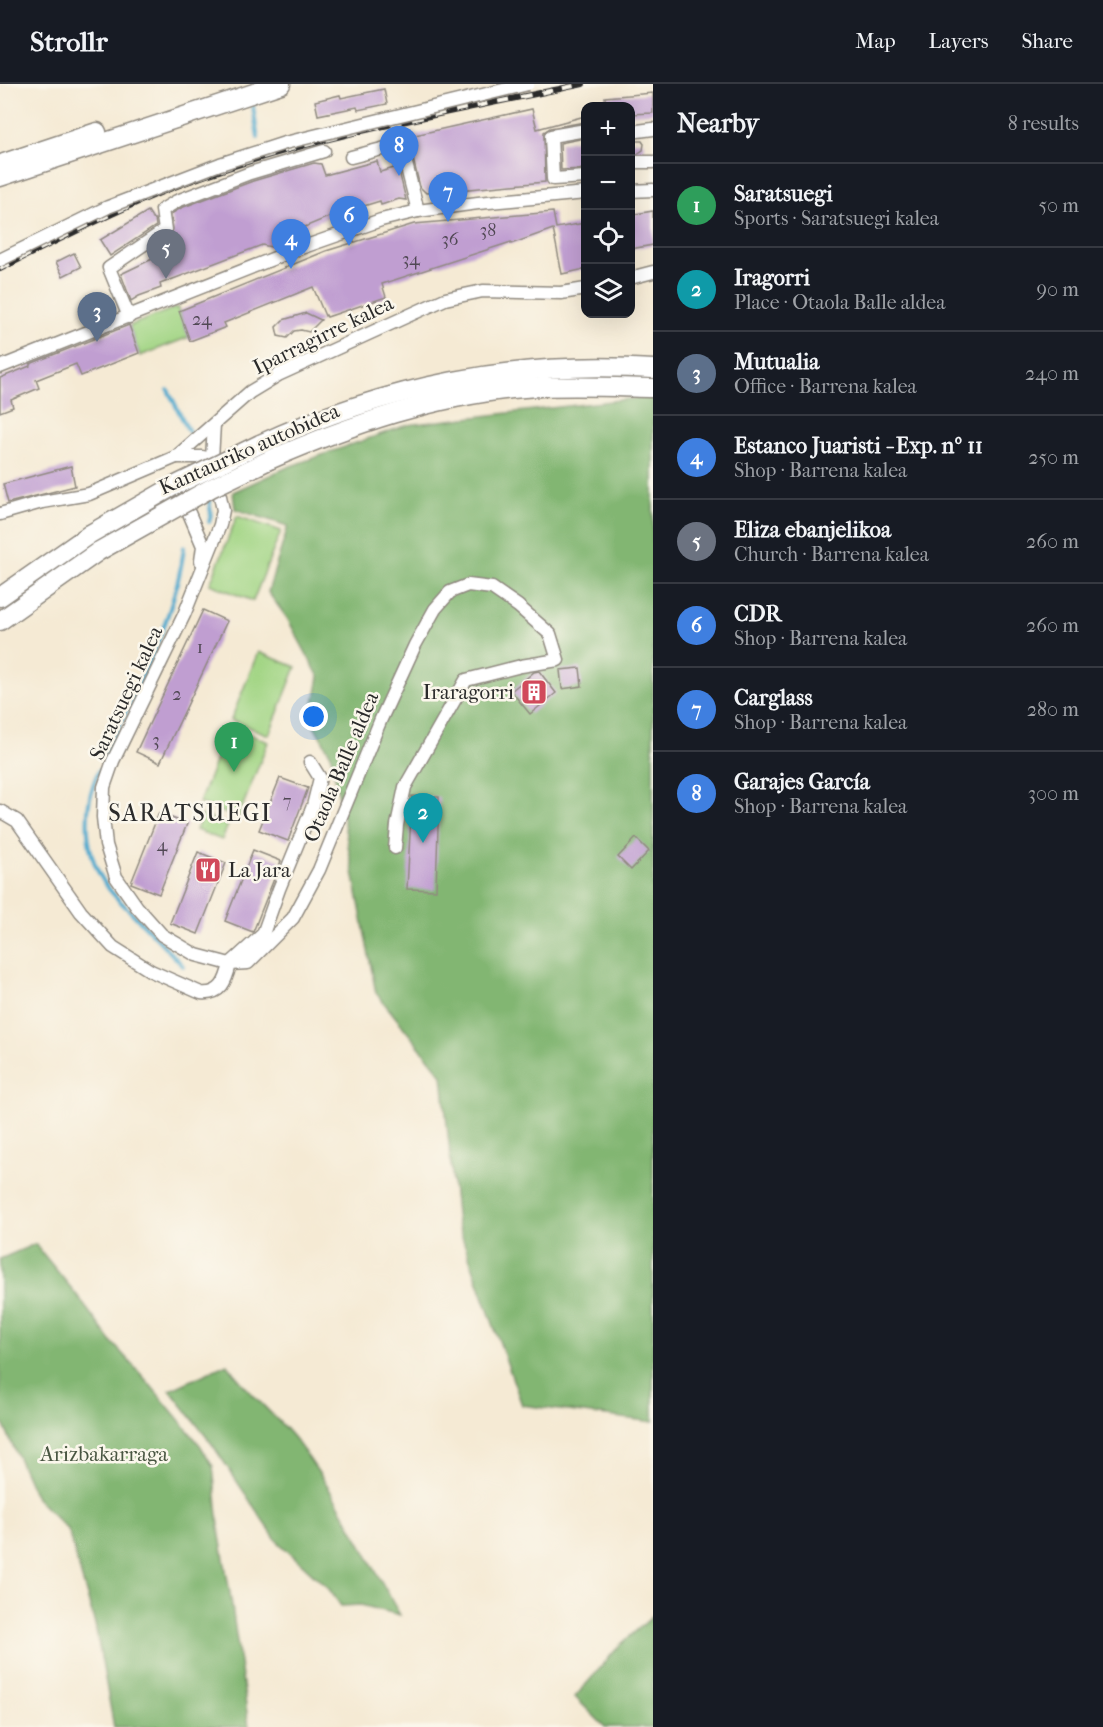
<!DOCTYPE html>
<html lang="en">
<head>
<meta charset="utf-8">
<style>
  :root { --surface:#171b24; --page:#242831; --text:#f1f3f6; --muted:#9ea1a6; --line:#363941; --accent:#b45309 }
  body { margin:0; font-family:"IM FELL French Canon",serif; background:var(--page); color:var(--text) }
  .controls { position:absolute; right:18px; top:18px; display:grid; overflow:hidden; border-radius:12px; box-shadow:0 6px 24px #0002 }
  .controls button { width:54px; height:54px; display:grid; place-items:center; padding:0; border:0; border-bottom:2px solid var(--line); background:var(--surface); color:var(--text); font:30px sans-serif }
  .you { position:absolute; left:314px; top:633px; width:21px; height:21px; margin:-15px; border:4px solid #fff; border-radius:50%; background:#1a73e8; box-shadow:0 0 0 9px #1a73e833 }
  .badge { display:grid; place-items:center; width:39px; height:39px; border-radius:50%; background:var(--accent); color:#fff; font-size:20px; font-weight:700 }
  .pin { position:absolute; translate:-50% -50px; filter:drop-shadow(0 2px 3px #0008) }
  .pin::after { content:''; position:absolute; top:32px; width:21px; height:18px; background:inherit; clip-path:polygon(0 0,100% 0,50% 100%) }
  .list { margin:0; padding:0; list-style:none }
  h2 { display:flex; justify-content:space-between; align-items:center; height:78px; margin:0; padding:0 24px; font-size:26px }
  h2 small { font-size:20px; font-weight:400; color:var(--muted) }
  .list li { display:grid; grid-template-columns:39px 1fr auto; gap:18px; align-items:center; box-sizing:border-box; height:84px; padding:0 24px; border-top:2px solid var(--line) }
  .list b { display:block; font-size:22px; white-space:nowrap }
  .list p { margin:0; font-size:20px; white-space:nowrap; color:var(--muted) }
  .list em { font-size:20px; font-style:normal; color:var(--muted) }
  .icon { flex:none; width:33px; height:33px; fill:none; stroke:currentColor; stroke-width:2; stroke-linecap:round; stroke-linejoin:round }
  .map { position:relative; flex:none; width:653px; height:1643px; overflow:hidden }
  header { display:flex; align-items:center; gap:36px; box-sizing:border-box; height:84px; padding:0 30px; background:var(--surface); border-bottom:2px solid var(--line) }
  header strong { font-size:28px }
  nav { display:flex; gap:33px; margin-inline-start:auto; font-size:21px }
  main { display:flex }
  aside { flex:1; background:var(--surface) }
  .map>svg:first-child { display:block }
</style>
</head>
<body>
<header>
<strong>Strollr</strong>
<nav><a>Map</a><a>Layers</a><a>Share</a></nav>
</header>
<main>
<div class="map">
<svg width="653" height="1643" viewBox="0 0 653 1643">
  <rect width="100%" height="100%" fill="#fbf7ec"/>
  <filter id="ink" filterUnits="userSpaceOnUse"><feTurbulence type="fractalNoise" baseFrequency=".0167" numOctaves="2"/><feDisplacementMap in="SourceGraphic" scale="12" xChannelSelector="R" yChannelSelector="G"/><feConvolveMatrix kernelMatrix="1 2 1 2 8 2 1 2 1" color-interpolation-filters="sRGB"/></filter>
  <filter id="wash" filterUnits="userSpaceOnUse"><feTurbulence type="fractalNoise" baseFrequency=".008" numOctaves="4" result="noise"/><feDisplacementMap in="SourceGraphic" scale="24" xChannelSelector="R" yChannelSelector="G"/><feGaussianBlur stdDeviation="1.35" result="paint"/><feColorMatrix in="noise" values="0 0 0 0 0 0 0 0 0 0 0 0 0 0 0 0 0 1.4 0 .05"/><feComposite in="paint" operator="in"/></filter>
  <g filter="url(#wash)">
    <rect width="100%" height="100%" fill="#f5ead4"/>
    <g fill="#a3d585" stroke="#678058" stroke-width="1.5">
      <path d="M177,223L189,253L140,272L129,242Z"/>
      <path d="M237,432L281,447L253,517L210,500Z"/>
      <path d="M258,568L296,583L269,651L231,636Z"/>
      <path d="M229,642L268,658L238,734L199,719Z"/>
      <path d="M202,731L228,741L222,756L196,746Z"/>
    </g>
    <g fill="#82b672" stroke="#56704e" stroke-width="1.5">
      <path d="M653,312V1338L522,1321L457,1139L442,991L376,909L331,671L311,636L319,593L287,534L268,508L288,442L235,425L233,408L288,383L407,341Z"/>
      <path d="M35,1160L76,1210L110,1256L147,1297L200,1361L213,1382L220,1452L231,1515L249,1643H114L95,1540L68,1446L36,1414L0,1333V1175Z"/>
      <path d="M227,1280C247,1309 276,1331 297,1358C338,1412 367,1473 400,1531L361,1521L341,1522L329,1505L276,1456L212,1360L170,1306Z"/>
      <path d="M653,1532V1643H605L575,1613L619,1562Z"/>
    </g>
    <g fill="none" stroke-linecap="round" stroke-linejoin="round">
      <g stroke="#50aace" stroke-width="4">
        <path d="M252,16L258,54"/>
        <path d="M168,306L189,348"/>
        <path d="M209,416L211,430L209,438"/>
        <path d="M105,673C136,605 175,537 184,463"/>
        <path d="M99,686C82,723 83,772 109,805C115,813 124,821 131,828C149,846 166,864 183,882"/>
      </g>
    </g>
    <g id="blocks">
      <g fill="#c09ed1">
        <path d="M384,5L387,20L358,26L357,23L318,31L315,17L340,11L341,14Z"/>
        <path d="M653,9V29L630,30V22H606L605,13Z"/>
        <path d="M532,25L537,45L585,32V38L550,44L544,48L545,98L426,109L420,103L409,58L406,53Z"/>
        <path d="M585,54V85L561,86L560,59Z"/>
        <path d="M630,57H642L644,60L643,66L637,70H630Z"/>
        <path d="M377,77L380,88L398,83L406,116L399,115L381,121L380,117L331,132L278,154L271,163L262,161L160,200L161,204L139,212L131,217L121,190L167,168L164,163L172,160L170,153L173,145L171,130L181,124L253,97L314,79L321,80L325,91Z"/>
        <path d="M148,127L153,135H155L156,142L110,172L100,156Z"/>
        <path d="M653,127V161L630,165V131Z"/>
        <path d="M553,128L556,144L585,139V185L562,190L553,145L511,160V158L382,200L386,213L327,233L326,231L325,232L313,203L224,239L226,243L190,257L179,227L326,167L414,140Z"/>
        <path d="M74,169L81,183L63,192L56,178Z"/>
        <path d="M306,229L321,236L309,248L301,246L294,247L287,254L278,252L276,243L283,236Z"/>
        <path d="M129,241L139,269L81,292L76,280L36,296L39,304L11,316L13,323L0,328V294L30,282V280Z"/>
        <path d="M71,382L75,402L8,419L3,400Z"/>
        <path d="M203,526L227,537L160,679L136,668Z"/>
        <path d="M580,584L582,602L562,605L560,586Z"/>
        <path d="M539,587L556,609L530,630L511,607L534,588Z"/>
        <path d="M280,694L308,704L288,757L259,746Z"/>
        <path d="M412,712L439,713L436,806L407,805Z"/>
        <path d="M159,729L187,740L159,810L131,799Z"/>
        <path d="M636,754L649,767L631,786L618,773Z"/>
        <path d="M253,766L281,777L253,848L225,837Z"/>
        <path d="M198,768L226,779L198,850L170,839Z"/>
      </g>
    </g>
  </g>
  <g filter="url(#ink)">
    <use href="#blocks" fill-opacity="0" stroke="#908a80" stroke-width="1.5"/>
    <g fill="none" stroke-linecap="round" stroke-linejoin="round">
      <defs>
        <g id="minor">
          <path d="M586,46L551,52L553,95L586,93"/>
          <path d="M630,48L653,45"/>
          <path d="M351,73L401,60L418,127"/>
          <path d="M630,78H653"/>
          <path d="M630,107L653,106"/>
          <path d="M630,194L653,188"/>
          <path d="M129,233L109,184L165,146L162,126L177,117L250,89L324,67"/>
          <path d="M0,283L295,166L381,136L418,127L478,119L586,109"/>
          <path d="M214,340L212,375L223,426L220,441L184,531L113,677L104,703L103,733L106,761L116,793L137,823L162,851L196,871L230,880L248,879L293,834L319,786L381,635L415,561L435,525L450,508L468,501L492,504L518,522L550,550L558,576L521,582L466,596L405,703L397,741L395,764"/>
          <path d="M176,373H202L212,375"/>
          <path d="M189,429L203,462L201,477"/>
          <path d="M0,430L42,418L89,410L176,373L250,308L278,291L445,215L483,207L561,209L586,205"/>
          <path d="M0,727L17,737L81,828L113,863L151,887L201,909C221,911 226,897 230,880"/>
          <path d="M230,880L263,850L279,805L313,722L320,694L310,678"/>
        </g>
        <g id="highway">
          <path d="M4,79L97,48"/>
          <path d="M0,93L281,0"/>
          <path d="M260,360C387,302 514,276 653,285"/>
          <path d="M269,376C350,341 436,311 524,304C567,301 610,303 653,304"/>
          <path d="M0,513L90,450"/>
          <path d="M0,537L99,467"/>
        </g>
      </defs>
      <use href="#minor" stroke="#908a80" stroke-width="15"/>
      <use href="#highway" stroke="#908a80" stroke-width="21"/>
      <use href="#minor" stroke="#fff" stroke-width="12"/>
      <use href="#highway" stroke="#fff" stroke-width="18"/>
      <defs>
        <g id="rail">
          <path d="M359,40L521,0"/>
          <path d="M0,185C68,151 135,116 207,91C328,49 457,27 583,0"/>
        </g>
      </defs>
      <use href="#rail" stroke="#2b2b2b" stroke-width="6"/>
      <use href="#rail" stroke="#fbf7ec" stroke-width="4" stroke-dasharray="11" stroke-linecap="butt"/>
      <defs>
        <path id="minor-bridge" d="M0,176L108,123L220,80L285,59L528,0"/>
        <g id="highway-bridge">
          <path d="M90,450L172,403L260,360"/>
          <path d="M99,467L211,404L269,376"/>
        </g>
      </defs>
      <use href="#minor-bridge" stroke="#908a80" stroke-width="15" stroke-linecap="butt"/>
      <use href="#highway-bridge" stroke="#908a80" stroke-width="21" stroke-linecap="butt"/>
      <use href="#minor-bridge" stroke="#fff" stroke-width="12"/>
      <use href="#highway-bridge" stroke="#fff" stroke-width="18"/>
    </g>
  </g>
  <defs>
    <symbol id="building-square" viewBox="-11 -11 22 22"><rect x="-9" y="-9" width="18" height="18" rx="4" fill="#d1495b" stroke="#fbf7ec"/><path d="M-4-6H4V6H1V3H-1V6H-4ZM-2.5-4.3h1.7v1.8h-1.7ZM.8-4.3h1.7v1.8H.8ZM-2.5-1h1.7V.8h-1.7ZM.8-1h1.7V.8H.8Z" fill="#fff"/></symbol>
    <symbol id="restaurant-square" viewBox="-11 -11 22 22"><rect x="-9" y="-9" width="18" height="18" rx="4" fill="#d1495b" stroke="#fbf7ec"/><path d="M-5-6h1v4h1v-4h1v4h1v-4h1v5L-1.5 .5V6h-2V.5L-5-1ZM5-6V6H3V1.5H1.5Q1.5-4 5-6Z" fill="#fff"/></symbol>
  </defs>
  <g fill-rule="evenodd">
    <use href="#building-square" x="519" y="593" width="30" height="30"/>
    <use href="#restaurant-square" x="193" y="771" width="30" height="30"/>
  </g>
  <g text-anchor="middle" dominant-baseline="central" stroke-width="5" stroke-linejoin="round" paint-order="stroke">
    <g font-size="18" fill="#504854">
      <text x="488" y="146">38</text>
      <text x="450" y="155">36</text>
      <text x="411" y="175">34</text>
      <text x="202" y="235">24</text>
      <text x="200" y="563">1</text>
      <text x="177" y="610">2</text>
      <text x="156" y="656">3</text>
      <text x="287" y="717">7</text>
      <text x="162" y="761">4</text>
    </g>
    <g font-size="21" fill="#2b2b2b" stroke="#fbf7ec">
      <text transform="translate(323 251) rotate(-26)">Iparragirre kalea</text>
      <text transform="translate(249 365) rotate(-24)">Kantauriko autobidea</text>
      <text transform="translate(126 609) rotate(-65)">Saratsuegi kalea</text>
      <text transform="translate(341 683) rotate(-67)">Otaola Balle aldea</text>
    </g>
    <g font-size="21" fill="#2b2b2b" stroke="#fbf7ec" text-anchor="end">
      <text x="514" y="608">Iraragorri</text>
      <text x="228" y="786" text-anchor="start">La Jara</text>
    </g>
    <g font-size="21" fill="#495642" stroke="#fbf7ec">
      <text x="104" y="1370">Arizbakarraga</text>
    </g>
    <g font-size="24" letter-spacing="1.5" fill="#2b2b2b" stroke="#fbf7ec">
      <text x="190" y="729">SARATSUEGI</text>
    </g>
  </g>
</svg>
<div class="controls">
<button>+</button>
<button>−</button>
<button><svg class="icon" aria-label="locate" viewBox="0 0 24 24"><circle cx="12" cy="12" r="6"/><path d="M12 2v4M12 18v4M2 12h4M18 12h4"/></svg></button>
<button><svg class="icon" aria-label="layers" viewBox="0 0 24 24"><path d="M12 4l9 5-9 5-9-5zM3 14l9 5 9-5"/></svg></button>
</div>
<div class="you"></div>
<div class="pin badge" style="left:234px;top:688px;background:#2e9e5b">1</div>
<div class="pin badge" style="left:423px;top:759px;background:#0f9aa8">2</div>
<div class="pin badge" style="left:97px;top:258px;background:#5c6f8a">3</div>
<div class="pin badge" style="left:291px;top:185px;background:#3f7fe0">4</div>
<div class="pin badge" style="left:166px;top:195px;background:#6b7280">5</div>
<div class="pin badge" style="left:349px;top:162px;background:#3f7fe0">6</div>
<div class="pin badge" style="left:448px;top:138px;background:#3f7fe0">7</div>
<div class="pin badge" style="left:399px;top:92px;background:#3f7fe0">8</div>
</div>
<aside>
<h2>Nearby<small>8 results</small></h2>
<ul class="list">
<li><span class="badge" style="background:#2e9e5b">1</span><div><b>Saratsuegi</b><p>Sports · Saratsuegi kalea</p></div><em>50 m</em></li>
<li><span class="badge" style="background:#0f9aa8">2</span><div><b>Iragorri</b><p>Place · Otaola Balle aldea</p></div><em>90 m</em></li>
<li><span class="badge" style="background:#5c6f8a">3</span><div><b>Mutualia</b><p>Office · Barrena kalea</p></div><em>240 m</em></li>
<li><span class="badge" style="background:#3f7fe0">4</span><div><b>Estanco Juaristi - Exp. nº 11</b><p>Shop · Barrena kalea</p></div><em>250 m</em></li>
<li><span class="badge" style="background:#6b7280">5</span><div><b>Eliza ebanjelikoa</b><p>Church · Barrena kalea</p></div><em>260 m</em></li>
<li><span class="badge" style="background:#3f7fe0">6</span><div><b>CDR</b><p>Shop · Barrena kalea</p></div><em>260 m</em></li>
<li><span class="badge" style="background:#3f7fe0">7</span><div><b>Carglass</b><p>Shop · Barrena kalea</p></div><em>280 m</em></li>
<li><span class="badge" style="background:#3f7fe0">8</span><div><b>Garajes García</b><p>Shop · Barrena kalea</p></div><em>300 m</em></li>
</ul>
</aside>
</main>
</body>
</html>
